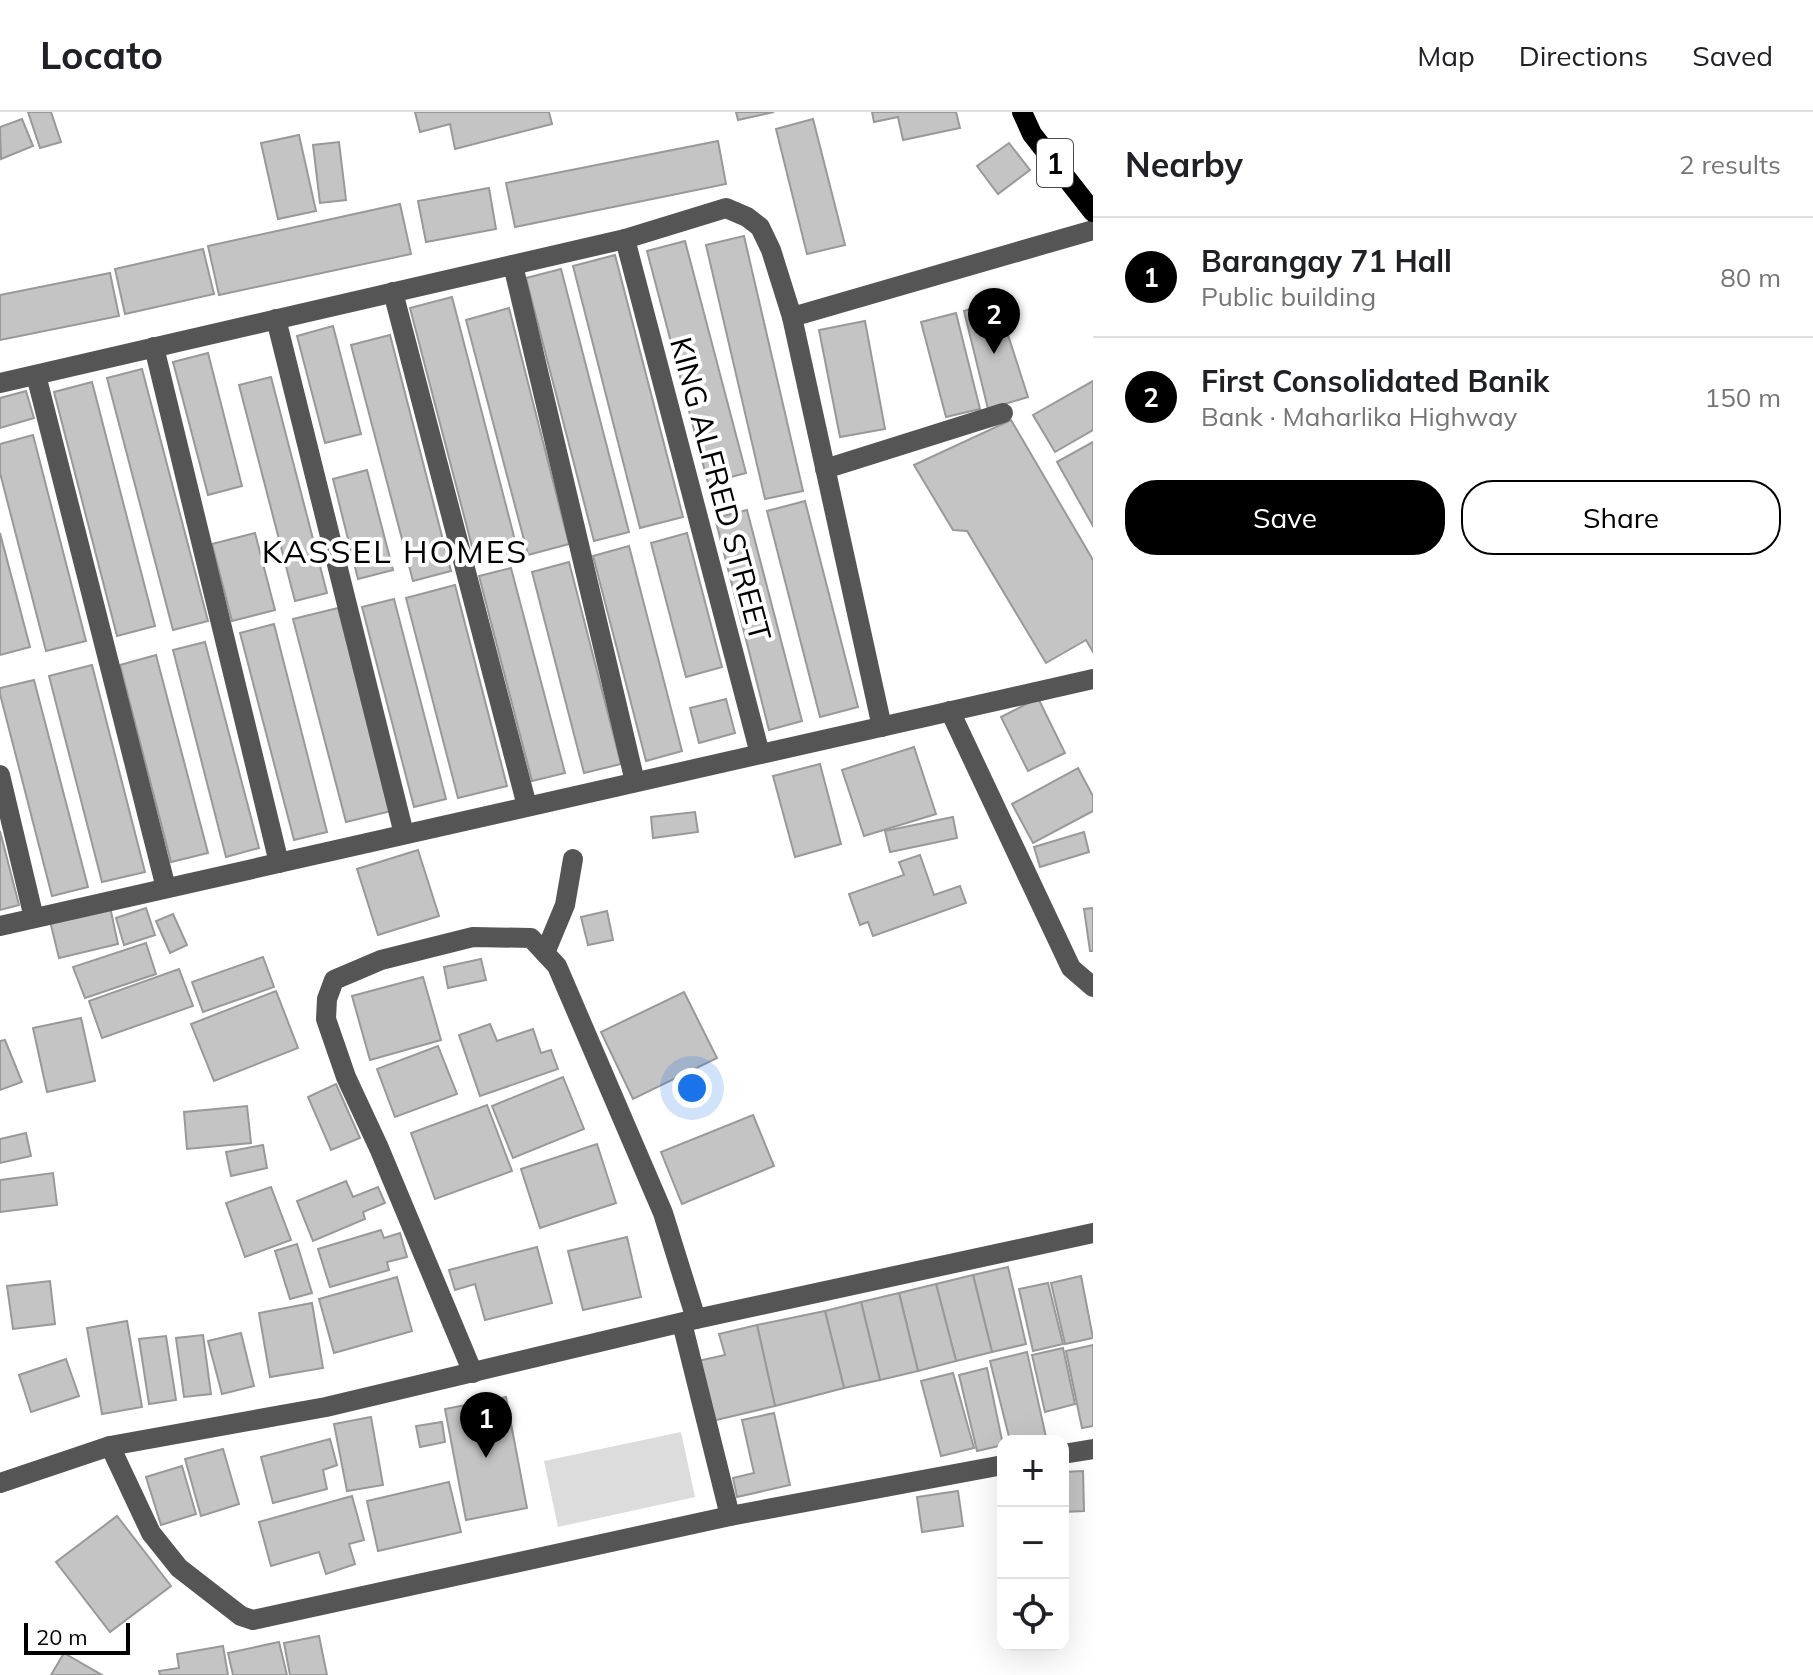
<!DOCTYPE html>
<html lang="en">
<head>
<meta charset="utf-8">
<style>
  :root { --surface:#fff; --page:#f6f6f6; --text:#202124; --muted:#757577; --line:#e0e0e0; --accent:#000 }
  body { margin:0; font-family:Mulish,sans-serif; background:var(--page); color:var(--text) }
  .controls { position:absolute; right:24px; bottom:24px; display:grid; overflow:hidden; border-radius:16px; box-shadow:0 8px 32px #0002 }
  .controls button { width:72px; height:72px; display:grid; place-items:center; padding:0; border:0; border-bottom:2px solid var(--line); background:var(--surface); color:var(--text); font:40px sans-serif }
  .scale { position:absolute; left:24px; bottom:20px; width:106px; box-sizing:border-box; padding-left:8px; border:4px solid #000; border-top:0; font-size:22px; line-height:28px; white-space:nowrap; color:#000; -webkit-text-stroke:6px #fff; paint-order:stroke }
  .you { position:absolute; left:692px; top:976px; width:28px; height:28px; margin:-20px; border:6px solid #fff; border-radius:50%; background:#1a73e8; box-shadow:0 0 0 12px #1a73e833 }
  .badge { display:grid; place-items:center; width:52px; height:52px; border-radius:50%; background:var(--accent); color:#fff; font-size:26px; font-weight:700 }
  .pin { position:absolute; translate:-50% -66px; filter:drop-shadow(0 2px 4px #0008) }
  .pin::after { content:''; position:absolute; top:42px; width:28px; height:24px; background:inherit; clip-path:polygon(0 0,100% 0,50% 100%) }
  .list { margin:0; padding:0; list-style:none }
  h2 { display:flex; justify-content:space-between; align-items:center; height:104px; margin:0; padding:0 32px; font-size:34px }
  h2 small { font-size:26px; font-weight:400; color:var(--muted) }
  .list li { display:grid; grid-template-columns:52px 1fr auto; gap:24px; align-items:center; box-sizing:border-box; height:120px; padding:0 32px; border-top:2px solid var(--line) }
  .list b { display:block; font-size:30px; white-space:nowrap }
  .list p { margin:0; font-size:26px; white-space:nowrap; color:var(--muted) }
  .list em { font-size:26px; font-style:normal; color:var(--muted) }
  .actions { display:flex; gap:16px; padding:24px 32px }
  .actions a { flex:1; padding:18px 0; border:2px solid var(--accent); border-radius:32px; text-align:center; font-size:28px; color:var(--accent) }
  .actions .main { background:var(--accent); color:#fff }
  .icon { flex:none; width:44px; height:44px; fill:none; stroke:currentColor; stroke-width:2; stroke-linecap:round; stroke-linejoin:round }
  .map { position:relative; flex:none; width:1093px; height:1563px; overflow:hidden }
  header { display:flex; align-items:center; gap:48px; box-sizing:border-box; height:112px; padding:0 40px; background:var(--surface); border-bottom:2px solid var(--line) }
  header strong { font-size:38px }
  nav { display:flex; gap:44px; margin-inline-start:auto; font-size:28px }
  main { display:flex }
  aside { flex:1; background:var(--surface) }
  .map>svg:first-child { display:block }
</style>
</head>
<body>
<header>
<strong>Locato</strong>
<nav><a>Map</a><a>Directions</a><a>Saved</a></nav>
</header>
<main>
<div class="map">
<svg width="1093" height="1563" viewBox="0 0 1093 1563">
  <rect width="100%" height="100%" fill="#fff"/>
  <path fill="#dcdcdc" d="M681,1320L695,1385L558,1415L544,1349Z"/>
  <g fill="#c4c4c4" stroke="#999" stroke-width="2">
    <path d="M28,0H51L61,30L40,36Z"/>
    <path d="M415,0H549L552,12L455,37L450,12L420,20Z"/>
    <path d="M736,0H774L738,8Z"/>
    <path d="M872,0H956L960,16L903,28L898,5L874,10Z"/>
    <path d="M22,7L33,34L1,47L0,15Z"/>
    <path d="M813,7L845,133L807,142L776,17Z"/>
    <path d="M299,23L316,99L278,107L261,31Z"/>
    <path d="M718,29L726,72L515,115L506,71Z"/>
    <path d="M339,30L346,88L320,91L313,33Z"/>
    <path d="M1009,31L1030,58L998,82L977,54Z"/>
    <path d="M489,76L496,117L426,130L418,89Z"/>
    <path d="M400,92L411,142L219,183L208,134Z"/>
    <path d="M744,124L803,379L765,387L706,133Z"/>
    <path d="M685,129L746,361L708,371L647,139Z"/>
    <path d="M203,137L214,182L125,202L115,157Z"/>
    <path d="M615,143L683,405L640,416L573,154Z"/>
    <path d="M561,157L629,420L594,429L526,166Z"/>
    <path d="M110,161L119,204L0,228V183Z"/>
    <path d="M452,185L518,440L476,450L410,196Z"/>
    <path d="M997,189L1028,285L988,297L964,199Z"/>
    <path d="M509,196L569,432L528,443L466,208Z"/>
    <path d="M956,201L980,297L946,305L921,210Z"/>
    <path d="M865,209L885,317L840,325L819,218Z"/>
    <path d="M333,214L361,322L325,331L297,224Z"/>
    <path d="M390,223L451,459L413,469L351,233Z"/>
    <path d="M208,241L242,374L208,383L173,250Z"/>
    <path d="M142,257L208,509L173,518L107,266Z"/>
    <path d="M271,265L327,481L295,489L239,273Z"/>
    <path d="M1093,269V318L1055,340L1033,303Z"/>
    <path d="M92,270L155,514L117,524L54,280Z"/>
    <path d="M26,279L34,306L0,316V286Z"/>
    <path d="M1011,308L1093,448V540L1086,528L1046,551L967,419L953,418L914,353Z"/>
    <path d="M33,323L86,529L46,539L0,361V332Z"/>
    <path d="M1093,330V414L1057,350Z"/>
    <path d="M367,358L393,458L358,467L333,367Z"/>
    <path d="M805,389L858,595L820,605L767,399Z"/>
    <path d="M747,398L802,609L769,618L715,406Z"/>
    <path d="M0,421L30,535L0,543Z"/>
    <path d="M255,421L275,498L232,509L212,432Z"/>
    <path d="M687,421L722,555L686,565L651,431Z"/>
    <path d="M629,434L682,639L646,649L593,444Z"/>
    <path d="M569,450L621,652L584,661L532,460Z"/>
    <path d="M511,456L565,661L532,669L479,464Z"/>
    <path d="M455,473L507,674L458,686L406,486Z"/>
    <path d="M394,487L446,687L414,695L362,495Z"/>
    <path d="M338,496L391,699L346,710L293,507Z"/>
    <path d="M274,512L327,720L294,728L240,521Z"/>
    <path d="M205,530L259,736L226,745L173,538Z"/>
    <path d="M156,543L208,741L171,750L120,553Z"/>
    <path d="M92,553L145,760L102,770L49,564Z"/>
    <path d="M34,568L88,775L52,784L0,582V576Z"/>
    <path d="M1038,586L1065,641L1028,659L1001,605Z"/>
    <path d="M726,587L735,621L699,631L690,596Z"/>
    <path d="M914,635L936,702L864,724L842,658Z"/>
    <path d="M820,652L841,732L795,745L773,664Z"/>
    <path d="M1078,656L1093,684V699L1033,731L1012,692Z"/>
    <path d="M695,700L698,720L653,726L651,705Z"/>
    <path d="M953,705L957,726L890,740L885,719Z"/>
    <path d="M0,719L19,793L0,798Z"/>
    <path d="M1084,720L1089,740L1040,755L1034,735Z"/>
    <path d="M418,738L439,804L378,823L357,757Z"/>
    <path d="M920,743L934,783L960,774L966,791L873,824L868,810L860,813L849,782L904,763L899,750Z"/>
    <path d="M110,795L118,832L59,846L50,809Z"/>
    <path d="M146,796L155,823L124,833L116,806Z"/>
    <path d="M1093,796V839H1090L1084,797Z"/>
    <path d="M607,799L613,828L588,833L581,805Z"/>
    <path d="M173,802L187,833L170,841L156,809Z"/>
    <path d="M146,831L156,862L85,886L73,855Z"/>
    <path d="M263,845L274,875L203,900L192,870Z"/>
    <path d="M481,847L486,868L448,876L444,855Z"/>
    <path d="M179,857L193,894L102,926L89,889Z"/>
    <path d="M423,865L441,928L370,948L352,884Z"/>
    <path d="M276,879L298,936L214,969L191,912Z"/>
    <path d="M684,880L717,946L633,987L601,920Z"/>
    <path d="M81,906L95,969L47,980L33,916Z"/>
    <path d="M490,912L497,929L533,917L541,941L551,938L558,957L480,984L459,923Z"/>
    <path d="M5,928L22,970L0,978V929Z"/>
    <path d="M438,934L457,982L395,1005L377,957Z"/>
    <path d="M563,965L584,1017L513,1046L492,994Z"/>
    <path d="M336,972L360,1026L331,1038L308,985Z"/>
    <path d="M487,993L512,1059L435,1087L411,1021Z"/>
    <path d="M247,994L251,1031L187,1037L184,1000Z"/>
    <path d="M753,1003L774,1054L682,1092L661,1040Z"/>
    <path d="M26,1021L31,1044L0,1051V1027Z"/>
    <path d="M597,1032L616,1091L540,1116L521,1057Z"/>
    <path d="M263,1033L267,1056L231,1064L226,1040Z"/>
    <path d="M53,1061L57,1093L0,1100V1068Z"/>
    <path d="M346,1069L353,1085L378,1075L385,1091L363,1100L365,1107L313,1129L297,1089Z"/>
    <path d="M271,1075L291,1128L245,1145L226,1091Z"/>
    <path d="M381,1118L384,1126L400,1121L407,1145L387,1150L389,1158L330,1175L318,1137Z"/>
    <path d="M627,1125L641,1185L583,1198L568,1139Z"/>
    <path d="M297,1132L312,1181L290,1187L275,1139Z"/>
    <path d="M537,1135L552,1191L485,1208L475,1172L455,1178L449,1158Z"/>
    <path d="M1008,1155L1026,1232L992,1240L973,1163Z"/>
    <path d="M973,1163L992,1240L956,1249L936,1172Z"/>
    <path d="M1081,1164L1093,1226L1065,1232L1051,1171Z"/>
    <path d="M397,1165L412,1219L334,1241L319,1187Z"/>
    <path d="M50,1169L55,1212L13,1217L7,1174Z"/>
    <path d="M1048,1171L1063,1232L1033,1239L1019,1177Z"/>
    <path d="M936,1172L956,1249L918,1259L899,1181Z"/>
    <path d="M899,1181L918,1259L880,1268L861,1190Z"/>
    <path d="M861,1190L880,1268L844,1276L825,1199Z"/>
    <path d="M312,1191L323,1256L270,1265L259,1201Z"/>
    <path d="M825,1199L844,1276L775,1294L757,1213Z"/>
    <path d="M127,1209L142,1295L102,1302L87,1216Z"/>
    <path d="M757,1213L775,1294L712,1309L698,1249L725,1243L719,1222Z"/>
    <path d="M241,1221L254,1274L222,1282L208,1229Z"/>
    <path d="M203,1223L211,1282L184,1285L176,1226Z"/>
    <path d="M166,1224L176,1288L149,1292L139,1227Z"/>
    <path d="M1093,1233V1314L1082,1316L1066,1239Z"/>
    <path d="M1063,1236L1075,1292L1045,1300L1032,1243Z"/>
    <path d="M1027,1240L1046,1325L1010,1329L990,1249Z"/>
    <path d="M66,1247L79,1284L31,1300L19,1263Z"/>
    <path d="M987,1256L1003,1333L977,1339L959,1263Z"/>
    <path d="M953,1261L974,1336L941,1344L921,1269Z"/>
    <path d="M506,1285L527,1396L466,1408L445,1297Z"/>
    <path d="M774,1301L790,1373L737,1385L733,1366L754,1361L742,1308Z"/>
    <path d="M371,1305L383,1373L347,1379L334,1312Z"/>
    <path d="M442,1310L445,1330L420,1335L416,1314Z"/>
    <path d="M330,1327L337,1353L323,1358L327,1377L273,1391L261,1345Z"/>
    <path d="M223,1337L239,1392L201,1404L185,1347Z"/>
    <path d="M182,1354L196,1402L161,1413L146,1365Z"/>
    <path d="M1083,1359L1084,1399L1063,1400V1360Z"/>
    <path d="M449,1370L461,1420L378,1439L367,1389Z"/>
    <path d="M958,1379L963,1414L922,1420L917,1385Z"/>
    <path d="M352,1384L364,1428L349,1432L355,1452L326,1462L319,1440L271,1454L259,1410Z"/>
    <path d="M117,1404L171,1474L110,1520L56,1450Z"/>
    <path d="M319,1524L327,1563H290L284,1531Z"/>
    <path d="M279,1530L287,1563H233L228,1541Z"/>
    <path d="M223,1534L228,1563H160L159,1559L179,1556L177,1542Z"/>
    <path d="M64,1541L102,1563H51Z"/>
  </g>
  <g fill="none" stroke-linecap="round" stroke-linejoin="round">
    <g stroke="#555" stroke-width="20">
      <path d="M625,127L760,642"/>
      <path d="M513,153L635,670"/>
      <path d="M393,180L527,694"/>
      <path d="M792,205L882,615"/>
      <path d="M276,207L404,722"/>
      <path d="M154,235L279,751"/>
      <path d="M36,263L166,776"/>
      <path d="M0,271L625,127L726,96L747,105L760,115L771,138L792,205L1093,118"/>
      <path d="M825,357L1003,301"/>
      <path d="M950,599L1071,856L1093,875"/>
      <path d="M0,663L34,806"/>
      <path d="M0,814L1093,567"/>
      <path d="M545,841L565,793L573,747"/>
      <path d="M682,1211L730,1404L1003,1353"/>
      <path d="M473,1261L379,1036L346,965L326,907L327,887L334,868L381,848L473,825L531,826L557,854L663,1101L696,1207"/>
      <path d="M110,1334L151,1421L179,1456L241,1504L253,1508L730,1404"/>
      <path d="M1063,1342L1093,1337"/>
      <path d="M0,1371L110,1334L326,1295L696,1207L1093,1121"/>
    </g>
    <path stroke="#000" stroke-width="20" d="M1022,0L1032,22L1093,100"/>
  </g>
  <g text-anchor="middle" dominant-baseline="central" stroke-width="8" stroke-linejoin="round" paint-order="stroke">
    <rect fill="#fff" stroke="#4c4c4c" stroke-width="2" x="1037" y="27" width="36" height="48" rx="6"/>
    <g font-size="28" font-weight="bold" fill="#000">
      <text x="1055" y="51">1</text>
    </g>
    <g font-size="30" fill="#000" stroke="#fff">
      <text transform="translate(721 377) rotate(75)">KING ALFRED STREET</text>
    </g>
    <g font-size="32" letter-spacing="2" fill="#000" stroke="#fff">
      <text x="395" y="439">KASSEL HOMES</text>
    </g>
  </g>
</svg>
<div class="controls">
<button>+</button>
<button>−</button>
<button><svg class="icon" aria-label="locate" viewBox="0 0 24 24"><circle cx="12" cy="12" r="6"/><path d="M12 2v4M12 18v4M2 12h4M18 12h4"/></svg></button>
</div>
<div class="scale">20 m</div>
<div class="you"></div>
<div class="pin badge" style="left:486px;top:1346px">1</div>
<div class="pin badge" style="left:994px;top:242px">2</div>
</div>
<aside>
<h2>Nearby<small>2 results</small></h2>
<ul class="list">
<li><span class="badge">1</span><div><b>Barangay 71 Hall</b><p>Public building</p></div><em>80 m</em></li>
<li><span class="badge">2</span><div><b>First Consolidated Banik</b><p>Bank · Maharlika Highway</p></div><em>150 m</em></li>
</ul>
<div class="actions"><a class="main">Save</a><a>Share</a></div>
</aside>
</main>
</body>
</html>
